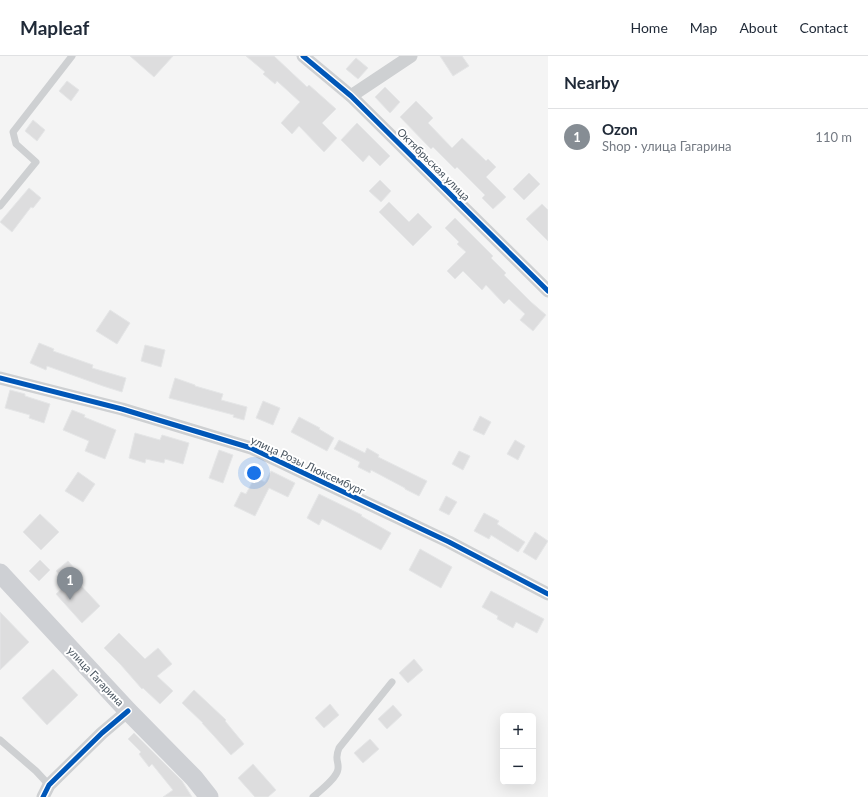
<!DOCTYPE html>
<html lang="en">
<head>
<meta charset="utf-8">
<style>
  :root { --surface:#fff; --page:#f6f6f7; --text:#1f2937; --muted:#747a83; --line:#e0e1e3; --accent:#868d94 }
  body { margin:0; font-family:Lato,sans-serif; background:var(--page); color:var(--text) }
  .controls { position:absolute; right:12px; bottom:12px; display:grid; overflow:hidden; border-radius:6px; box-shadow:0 4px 16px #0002 }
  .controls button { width:36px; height:36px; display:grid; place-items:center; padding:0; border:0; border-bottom:1px solid var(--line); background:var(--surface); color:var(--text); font:20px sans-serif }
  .you { position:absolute; left:254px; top:417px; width:14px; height:14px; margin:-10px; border:3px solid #fff; border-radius:50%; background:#1a73e8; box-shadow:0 0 0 6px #1a73e833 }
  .badge { display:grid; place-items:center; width:26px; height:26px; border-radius:50%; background:var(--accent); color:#fff; font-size:13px; font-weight:700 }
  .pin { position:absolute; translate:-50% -33px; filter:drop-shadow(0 1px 2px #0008) }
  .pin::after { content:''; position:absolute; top:21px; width:14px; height:12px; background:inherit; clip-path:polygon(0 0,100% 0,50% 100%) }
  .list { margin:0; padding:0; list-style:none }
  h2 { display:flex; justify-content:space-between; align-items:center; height:52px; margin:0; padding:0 16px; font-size:17px }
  h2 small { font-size:13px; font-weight:400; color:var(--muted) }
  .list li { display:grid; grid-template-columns:26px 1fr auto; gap:12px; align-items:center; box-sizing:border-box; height:56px; padding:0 16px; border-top:1px solid var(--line) }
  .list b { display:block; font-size:15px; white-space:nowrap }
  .list p { margin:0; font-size:13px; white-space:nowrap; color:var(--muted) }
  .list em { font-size:13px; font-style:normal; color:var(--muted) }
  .map { position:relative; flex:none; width:548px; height:741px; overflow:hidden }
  header { display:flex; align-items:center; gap:24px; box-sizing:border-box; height:56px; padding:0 20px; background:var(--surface); border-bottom:1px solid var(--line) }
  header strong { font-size:19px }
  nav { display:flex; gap:22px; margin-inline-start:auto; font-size:14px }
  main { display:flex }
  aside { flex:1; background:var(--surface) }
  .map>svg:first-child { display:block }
</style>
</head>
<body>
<header>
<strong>Mapleaf</strong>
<nav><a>Home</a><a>Map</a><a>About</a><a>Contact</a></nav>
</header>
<main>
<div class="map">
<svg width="548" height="741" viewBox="0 0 548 741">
  <rect width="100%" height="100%" fill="#f4f4f4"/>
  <g fill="#ddddde" stroke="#e5e6e7">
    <path d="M130,0H173L154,21Z"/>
    <path d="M246,0H274L307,31L309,29L336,53L322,67L337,82L324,96L299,70L292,78L281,67L300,46L277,25L275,28L263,18L265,16Z"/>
    <path d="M440,0H462L469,10L453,20Z"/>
    <path d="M356,2L368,12L358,23L346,13Z"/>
    <path d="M67,25L79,34L71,45L59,35Z"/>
    <path d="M385,31L400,46L390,57L375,41Z"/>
    <path d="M416,45L433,62L428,67L452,92L462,82L486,105L488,103L496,111L486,121L506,141L493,153L482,142L485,139L457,111L455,113L433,91L431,93L400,61Z"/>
    <path d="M33,64L45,74L37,85L25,75Z"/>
    <path d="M357,67L390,100L380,110L369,99L363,106L341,84Z"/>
    <path d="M529,117L540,128L524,144L513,133Z"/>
    <path d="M380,124L391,135L381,146L369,135Z"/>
    <path d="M29,132L41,142L33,152L31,151L12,176L0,166Z"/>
    <path d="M389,146L409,166L418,157L432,171L413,190L379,156Z"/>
    <path d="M542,148L548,154V185L526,163Z"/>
    <path d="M455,162L493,200L491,202L506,217L504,219L531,246L546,259L533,275L520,264L525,258L509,243L504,248L486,229L482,234L463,215L455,223L447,215L466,196L457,188L459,186L445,172Z"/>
    <path d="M110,254L130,267L117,288L96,275Z"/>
    <path d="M39,287L54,293L53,295L93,309L92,312L126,322L122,336L103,330L47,310L46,314L30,307Z"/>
    <path d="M145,289L165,294L161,311L141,305Z"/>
    <path d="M175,322L195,329V330L223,338L221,344L247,351L244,364L233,361L234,359L169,342Z"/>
    <path d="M10,334L25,338V340L50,348L44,367L29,362L30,359L5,352Z"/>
    <path d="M263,345L280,352L273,369L256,362Z"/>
    <path d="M72,354L85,359L84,361L116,374L105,403L85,395L89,385L63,374Z"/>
    <path d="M480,360L491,366L484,379L473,374Z"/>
    <path d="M299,361L320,372L319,373L334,382L327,395L291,376Z"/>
    <path d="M135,377L160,384L162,379L189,387L183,408L165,403L164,407L146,403L145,407L129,402Z"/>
    <path d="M339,384L365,397L367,392L379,399L378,401L427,425L419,440L405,433V432L371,414L370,417L358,411L360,406L334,393Z"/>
    <path d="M515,384L525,390L518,404L507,398Z"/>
    <path d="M219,394L233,399L223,427L209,422Z"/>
    <path d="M459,395L470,400L463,414L452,408Z"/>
    <path d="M271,415L295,427L288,441L269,432L255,460L234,450L241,436L246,438L255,421L265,426Z"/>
    <path d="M78,416L95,428L83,446L65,435Z"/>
    <path d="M319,438L362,459L361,460L391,477L381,494L322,463L319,469L307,462Z"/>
    <path d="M446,440L457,446L449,459L439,454Z"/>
    <path d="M484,457L499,465L497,468L525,486L518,496L491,479L489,483L474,475Z"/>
    <path d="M40,458L59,476L41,494L23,476Z"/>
    <path d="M535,476L548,485L536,504L523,496Z"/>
    <path d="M420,493L452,511L441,532L409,514Z"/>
    <path d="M40,504L50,514L39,525L29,515Z"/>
    <path d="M68,505L75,513L63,523L56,515Z"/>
    <path d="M74,522L100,550L82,567L56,538Z"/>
    <path d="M491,535L544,563L537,577L516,566L513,572L497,563L498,560L482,551Z"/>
    <path d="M0,556L29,586L0,614Z"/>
    <path d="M119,577L145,603L158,592L172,608L157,620L173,635L160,648L143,632L142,633L121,609L104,592Z"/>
    <path d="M414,603L423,614L408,627L399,617Z"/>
    <path d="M53,613L78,639L47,669L22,642Z"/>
    <path d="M194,634L226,664L225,665L244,688L231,699L214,680L202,667H203L182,647Z"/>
    <path d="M330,648L339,659L324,672L315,662Z"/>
    <path d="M393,649L402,659L387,673L378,663Z"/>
    <path d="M134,677L182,725L192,741H163L173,734L152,708L149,711L139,698L141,696L128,683Z"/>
    <path d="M370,683L379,693L363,707L354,697Z"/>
    <path d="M253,708L276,734L268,741H255L238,722Z"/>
  </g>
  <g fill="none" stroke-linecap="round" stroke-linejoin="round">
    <g stroke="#ced0d2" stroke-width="7">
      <path d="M0,150L36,106L16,88L13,76L72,0"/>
      <path d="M0,684L36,715L49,729"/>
      <path d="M313,741C320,735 337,722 338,713C339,704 334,704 339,692L392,626"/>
    </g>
    <g stroke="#ced0d2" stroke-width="13">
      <path d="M303,0L351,40L548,235"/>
      <path d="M351,40L411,0"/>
      <path d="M0,322L122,353L251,392L449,486L548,538"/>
      <path d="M43,741L49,729L102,677L128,655"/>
    </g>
    <path stroke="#ced0d4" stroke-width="19" d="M0,517L128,655L194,722L209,741"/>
    <defs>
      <g id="cycleway">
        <path d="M303,0L351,40L548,235"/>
        <path d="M0,322L122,353L251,392L449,486L548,538"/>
        <path d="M43,741L49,729L102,677L128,655"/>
      </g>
    </defs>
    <use href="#cycleway" stroke="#fff" stroke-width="8"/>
    <use href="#cycleway" stroke="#0057b8" stroke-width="5"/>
  </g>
  <g text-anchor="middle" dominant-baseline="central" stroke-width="4" stroke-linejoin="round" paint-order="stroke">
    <g font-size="11" fill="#4a5661" stroke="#fff">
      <text transform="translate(434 108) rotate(45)">Октябрьская улица</text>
      <text transform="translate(308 409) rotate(25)">улица Розы Люксембург</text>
      <text transform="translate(96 620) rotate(47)">улица Гагарина</text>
    </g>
  </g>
</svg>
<div class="controls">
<button>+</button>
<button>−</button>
</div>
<div class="you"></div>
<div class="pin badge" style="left:70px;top:544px">1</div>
</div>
<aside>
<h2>Nearby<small></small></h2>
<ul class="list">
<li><span class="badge">1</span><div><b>Ozon</b><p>Shop · улица Гагарина</p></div><em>110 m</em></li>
</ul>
</aside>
</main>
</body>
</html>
